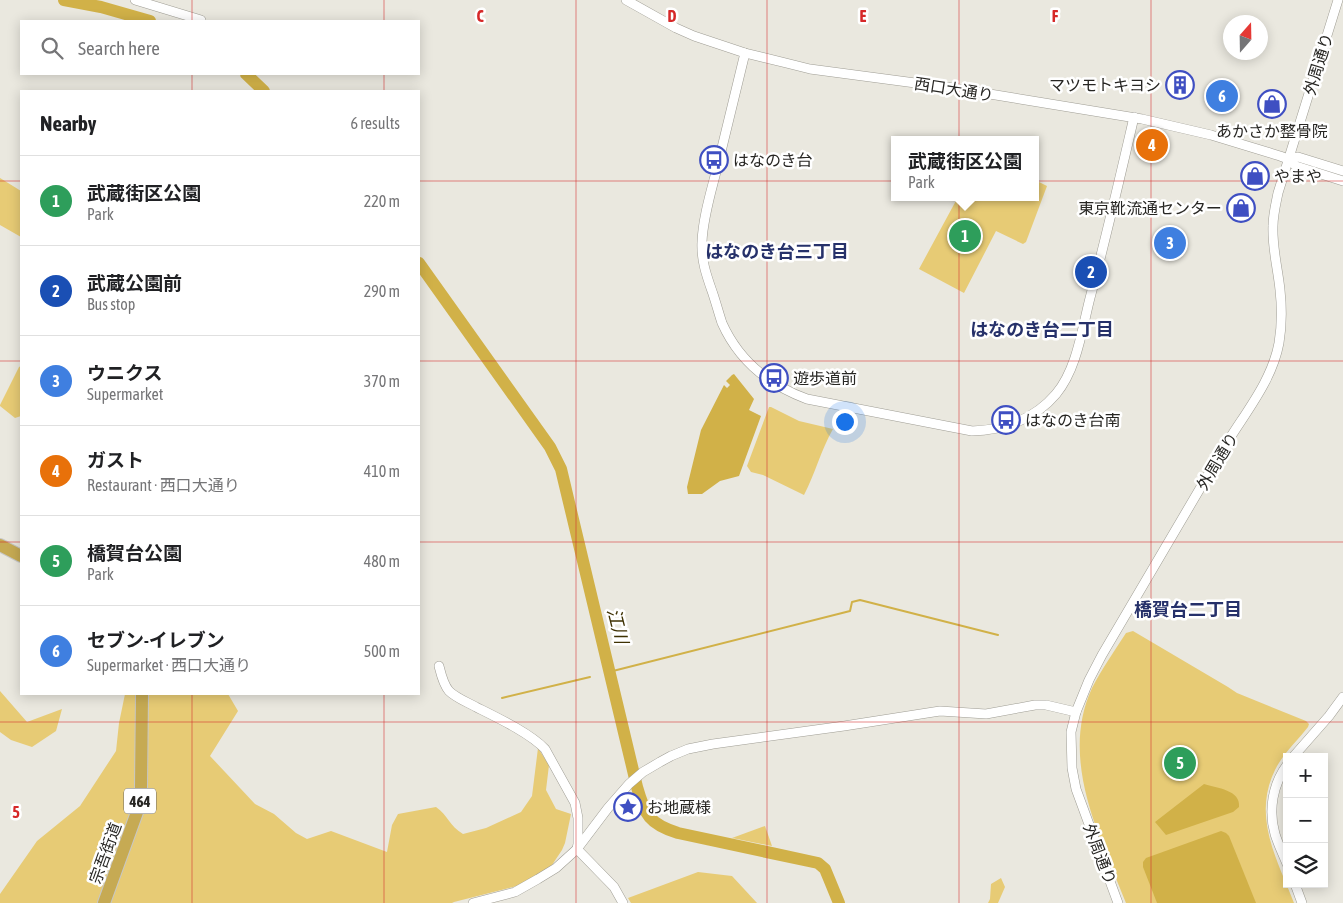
<!DOCTYPE html>
<html lang="en">
<head>
<meta charset="utf-8">
<style>
  :root { --surface:#fff; --page:#f6f6f6; --text:#202124; --muted:#757577; --line:#e0e0e0; --accent:#3f4fc2 }
  body { margin:0; font-family:"Asap Condensed","Noto Sans JP",sans-serif; background:var(--page); color:var(--text) }
  .controls { position:absolute; right:15px; bottom:15px; display:grid; overflow:hidden; border-radius:0px; box-shadow:0 2px 12px #0003 }
  .controls button { width:45px; height:45px; display:grid; place-items:center; padding:0; border:0; border-bottom:1px solid var(--line); background:var(--surface); color:var(--text); font:25px sans-serif }
  .compass { position:absolute; left:1223px; top:15px; width:45px; height:45px; border-radius:50%; background:var(--surface); box-shadow:0 2px 12px #0003; rotate:20deg }
  .you { position:absolute; left:844px; top:421px; width:18px; height:18px; margin:-12px; border:4px solid #fff; border-radius:50%; background:#1a73e8; box-shadow:0 0 0 8px #1a73e833 }
  .badge { display:grid; place-items:center; width:32px; height:32px; border-radius:50%; background:var(--accent); color:#fff; font-size:16px; font-weight:700 }
  .pin { position:absolute; translate:-50% -50%; border:2px solid #fff; box-shadow:0 1px 5px #0006 }
  .popup { position:absolute; left:891px; top:136px; width:148px; height:65px; box-sizing:border-box; display:grid; place-content:center; border-radius:0px; background:var(--surface); filter:drop-shadow(0 1px 4px #0005); font-size:16px; white-space:nowrap; color:var(--muted) }
  .popup b { font-size:19px; color:var(--text) }
  .popup::after { content:''; position:absolute; left:50%; top:100%; margin-left:-10px; border:10px solid transparent; border-top-color:var(--surface) }
  .list { margin:0; padding:0; list-style:none }
  h2 { display:flex; justify-content:space-between; align-items:center; height:65px; margin:0; padding:0 20px; font-size:21px }
  h2 small { font-size:16px; font-weight:400; color:var(--muted) }
  .list li { display:grid; grid-template-columns:32px 1fr auto; gap:15px; align-items:center; box-sizing:border-box; height:90px; padding:0 20px; border-top:1px solid var(--line) }
  .list b { display:block; font-size:19px; white-space:nowrap }
  .list p { margin:0; font-size:16px; white-space:nowrap; color:var(--muted) }
  .list em { font-size:16px; font-style:normal; color:var(--muted) }
  .icon { flex:none; width:28px; height:28px; fill:none; stroke:currentColor; stroke-width:2; stroke-linecap:round; stroke-linejoin:round }
  .map { position:relative; flex:none; width:1343px; height:903px; overflow:hidden }
  .search { position:absolute; background:var(--surface); box-shadow:0 2px 12px #0003; left:20px; top:20px; width:400px; height:55px; display:flex; align-items:center; gap:12px; box-sizing:border-box; padding:0 18px; border-radius:0px; color:var(--muted); font-size:19px }
  .panel { position:absolute; background:var(--surface); box-shadow:0 2px 12px #0003; left:20px; top:90px; width:400px; height:605px; border-radius:0px }
  .map>svg:first-child { display:block }
</style>
</head>
<body>
<div class="map">
<svg width="1343" height="903" viewBox="0 0 1343 903">
  <rect width="100%" height="100%" fill="#eae8df"/>
  <g fill="#e7cb75">
    <path d="M0,178L21,191V237L0,225Z"/>
    <path d="M1035,180L1047,186L1026,242L1023,244L996,231L964,293L919,269L958,197H1035Z"/>
    <path d="M21,366V416L15,418L0,406V405L19,367Z"/>
    <path d="M769,407H771L799,421L833,429C821,450 815,474 804,495L763,475L751,472L747,466Z"/>
    <path d="M1133,631L1228,687L1237,693L1306,721L1309,724L1308,727C1298,740 1282,755 1275,770C1252,817 1277,859 1294,903H1126C1100,836 1059,760 1092,688C1101,670 1115,650 1126,633Z"/>
    <path d="M0,691L27,722L62,709L56,731L32,747L11,740L0,732Z"/>
    <path d="M125,694H228L238,711L210,756L255,804L274,814L296,833L307,839L331,831L387,852L392,825L398,814L436,807C448,815 449,826 463,834L486,828L521,812L532,796L538,748L549,765L546,790L556,809L571,814L565,843L562,850L552,865L532,882L454,902L452,903H0V894L37,841L80,806L116,751L119,723Z"/>
    <path d="M765,826L772,846L732,838Z"/>
    <path d="M698,872L732,876L757,903H631L628,898Z"/>
    <path d="M1001,878L1005,887L998,903H988L990,899L991,884Z"/>
  </g>
  <g fill="#d1b148">
    <path d="M734,374L754,399L749,410L761,416L739,476L720,481L702,494H688L687,487L701,430L724,385L727,388L730,385L726,381L732,375Z"/>
    <path d="M1204,784C1217,788 1241,790 1239,807L1233,812L1166,835L1155,822Z"/>
    <path d="M1221,831L1226,833L1229,836L1256,903H1157L1143,867V862L1146,858Z"/>
  </g>
  <g fill="none" stroke-linecap="round" stroke-linejoin="round">
    <g stroke="#d1b148" stroke-width="2">
      <path d="M605,673L850,611L852,602L860,600L998,635"/>
      <path d="M502,698L590,677"/>
    </g>
    <g stroke="#d1b148" stroke-width="12">
      <path d="M64,0L101,7L150,21"/>
      <path d="M246,74L264,91"/>
      <path d="M419,263L550,447L561,469L637,787C645,815 649,824 678,833L818,863L825,869L839,903"/>
    </g>
    <defs>
      <g id="secondary">
        <path d="M135,0L201,20"/>
        <path d="M626,0L676,28L694,36L745,53L786,63L810,69L953,88L1142,119L1211,135L1280,156L1288,159L1296,166L1343,181"/>
        <path d="M745,53C736,90 727,127 718,164C712,189 703,216 702,242C701,261 707,277 713,294C716,303 719,314 722,323C739,361 769,385 807,399L972,431C1004,430 1035,419 1056,394C1077,369 1082,329 1090,298C1106,238 1120,177 1134,117"/>
        <path d="M1288,159L1298,157L1343,171"/>
        <path d="M439,666C441,674 443,684 449,691C456,698 467,702 476,707C496,717 530,733 545,749L575,803L578,818V844L577,849L614,887L623,903"/>
        <path d="M1293,757L1329,716L1343,697"/>
        <path d="M1287,765C1273,784 1268,810 1275,834C1278,844 1283,854 1287,864"/>
        <path d="M1295,884L1302,903"/>
        <path d="M473,903L515,892L538,879L556,868L577,849L608,808L629,784L643,772L660,762L671,756L688,749L713,744L844,726L940,711L986,714L1035,705H1046L1076,712"/>
        <path d="M1118,903L1076,789L1072,768L1071,732L1076,712L1089,680L1102,655C1143,585 1184,516 1225,446C1245,413 1272,381 1279,343C1282,325 1282,308 1280,290C1278,269 1272,248 1273,226C1273,215 1276,203 1278,193L1338,0"/>
      </g>
      <g id="highway">
        <path d="M0,545L21,556"/>
        <path d="M104,903L140,804L141,787L142,694"/>
      </g>
    </defs>
    <use href="#secondary" stroke="#9f9d94" stroke-width="10"/>
    <use href="#highway" stroke="#c7c7c6" stroke-width="14"/>
    <use href="#secondary" stroke="#fff" stroke-width="9"/>
    <use href="#highway" stroke="#c6aa53" stroke-width="12"/>
  </g>
  <path fill="none" stroke="#d62828" stroke-width="1" stroke-opacity="0.55" d="M192,0V21M384,0V21M576,0V903M767,0V903M959,0V903M1151,0V903M192,74V91M384,74V91M0,181H21M419,181H1343M0,361H21M419,361H1343M0,542H21M419,542H1343M192,694V903M384,694V903M0,722H1343"/>
  <defs>
    <symbol id="building-ring" viewBox="-11 -11 22 22"><circle r="9.5" fill="#fff" stroke="#3f4fc2" stroke-width="1.5"/><path d="M-4-6H4V6H1V3H-1V6H-4ZM-2.5-4.3h1.7v1.8h-1.7ZM.8-4.3h1.7v1.8H.8ZM-2.5-1h1.7V.8h-1.7ZM.8-1h1.7V.8H.8Z" fill="#3f4fc2"/></symbol>
    <symbol id="shop-ring" viewBox="-11 -11 22 22"><circle r="9.5" fill="#fff" stroke="#3f4fc2" stroke-width="1.5"/><path d="M-5-2.5h2.3a2.7 3.5 0 0 1 5.4 0H5L5.5 6h-11ZM-1.5-2.5h3a1.5 2.3 0 0 0-3 0Z" fill="#3f4fc2"/></symbol>
    <symbol id="bus-ring" viewBox="-11 -11 22 22"><circle r="9.5" fill="#fff" stroke="#3f4fc2" stroke-width="1.5"/><path d="M-5-6H5V4H4V6H2V4H-2V6H-4V4H-5ZM-3.5-4V0h7V-4ZM-3.5 1.2v1.5H-2V1.2ZM2 1.2v1.5H3.5V1.2Z" fill="#3f4fc2"/></symbol>
    <symbol id="sight-ring" viewBox="-11 -11 22 22"><circle r="9.5" fill="#fff" stroke="#3f4fc2" stroke-width="1.5"/><path d="M0-6L1.8-2.2L6-1.7L2.9 1.2L3.7 5.4L0 3.3L-3.7 5.4L-2.9 1.2L-6-1.7L-1.8-2.2Z" fill="#3f4fc2"/></symbol>
  </defs>
  <g fill-rule="evenodd">
    <use href="#building-ring" x="1164" y="69" width="32" height="32"/>
    <use href="#shop-ring" x="1256" y="88" width="32" height="32"/>
    <use href="#bus-ring" x="698" y="144" width="32" height="32"/>
    <use href="#shop-ring" x="1239" y="160" width="32" height="32"/>
    <use href="#shop-ring" x="1225" y="192" width="32" height="32"/>
    <use href="#bus-ring" x="758" y="362" width="32" height="32"/>
    <use href="#bus-ring" x="990" y="404" width="32" height="32"/>
    <use href="#sight-ring" x="612" y="791" width="32" height="32"/>
  </g>
  <g text-anchor="middle" dominant-baseline="central" stroke-width="5" stroke-linejoin="round" paint-order="stroke">
    <rect fill="#fff" stroke="#686765" stroke-width="1" x="124" y="788.5" width="32" height="25" rx="4"/>
    <g font-size="15" font-weight="bold" fill="#272623">
      <text x="140" y="801">464</text>
    </g>
    <g font-size="16" fill="#272623" stroke="#fff">
      <text transform="translate(1318 64) rotate(-73)">外周通り</text>
      <text transform="translate(954 89) rotate(9)">西口大通り</text>
      <text transform="translate(1217 461) rotate(-59)">外周通り</text>
      <text transform="translate(105 853) rotate(-70)">宗吾街道</text>
      <text transform="translate(1100 854) rotate(69)">外周通り</text>
    </g>
    <g font-size="16" fill="#272623" stroke="#fff" text-anchor="start">
      <text x="1161" y="85" text-anchor="end">マツモトキヨシ</text>
      <text x="1272" y="131" text-anchor="middle">あかさか整骨院</text>
      <text x="733" y="160">はなのき台</text>
      <text x="1274" y="176">やまや</text>
      <text x="1222" y="208" text-anchor="end">東京靴流通センター</text>
      <text x="793" y="378">遊歩道前</text>
      <text x="1025" y="420">はなのき台南</text>
      <text x="647" y="807">お地蔵様</text>
    </g>
    <g font-size="18" font-weight="bold" fill="#26316a" stroke="#fff">
      <text x="777" y="251">はなのき台三丁目</text>
      <text x="1042" y="329">はなのき台二丁目</text>
      <text x="1188" y="609">橋賀台二丁目</text>
    </g>
    <g font-size="18" font-style="italic" fill="#3e3102" stroke="#fff">
      <text transform="translate(618 626) rotate(76)">江川</text>
    </g>
  </g>
  <g font-size="16" text-anchor="middle" font-weight="bold" fill="#d62828" stroke="#fff" stroke-width="5" stroke-linejoin="round" paint-order="stroke">
    <text x="480" y="22">C</text>
    <text x="672" y="22">D</text>
    <text x="863" y="22">E</text>
    <text x="1055" y="22">F</text>
    <text x="16" y="818">5</text>
  </g>
</svg>
<div class="controls">
<button>+</button>
<button>−</button>
<button><svg class="icon" aria-label="layers" viewBox="0 0 24 24"><path d="M12 4l9 5-9 5-9-5zM3 14l9 5 9-5"/></svg></button>
</div>
<svg class="compass" viewBox="-18 -18 36 36"><path d="M0-13l5 13h-10z" fill="#e53935"/><path d="M0 13l5-13h-10z" fill="#757577"/></svg>
<div class="you"></div>
<div class="pin badge" style="left:965px;top:236px;background:#2e9e5b">1</div>
<div class="popup"><b>武蔵街区公園</b>Park</div>
<div class="pin badge" style="left:1091px;top:272px;background:#1a4fb4">2</div>
<div class="pin badge" style="left:1170px;top:243px;background:#3f7fe0">3</div>
<div class="pin badge" style="left:1152px;top:145px;background:#e8710a">4</div>
<div class="pin badge" style="left:1180px;top:763px;background:#2e9e5b">5</div>
<div class="pin badge" style="left:1222px;top:96px;background:#3f7fe0">6</div>
<div class="search"><svg class="icon" aria-label="search" viewBox="0 0 24 24"><circle cx="10" cy="10" r="6"/><path d="M15 15l6 6"/></svg>Search here</div>
<section class="panel">
<h2>Nearby<small>6 results</small></h2>
<ul class="list">
<li><span class="badge" style="background:#2e9e5b">1</span><div><b>武蔵街区公園</b><p>Park</p></div><em>220 m</em></li>
<li><span class="badge" style="background:#1a4fb4">2</span><div><b>武蔵公園前</b><p>Bus stop</p></div><em>290 m</em></li>
<li><span class="badge" style="background:#3f7fe0">3</span><div><b>ウニクス</b><p>Supermarket</p></div><em>370 m</em></li>
<li><span class="badge" style="background:#e8710a">4</span><div><b>ガスト</b><p>Restaurant · 西口大通り</p></div><em>410 m</em></li>
<li><span class="badge" style="background:#2e9e5b">5</span><div><b>橋賀台公園</b><p>Park</p></div><em>480 m</em></li>
<li><span class="badge" style="background:#3f7fe0">6</span><div><b>セブン-イレブン</b><p>Supermarket · 西口大通り</p></div><em>500 m</em></li>
</ul>
</section>
</div>
</body>
</html>
